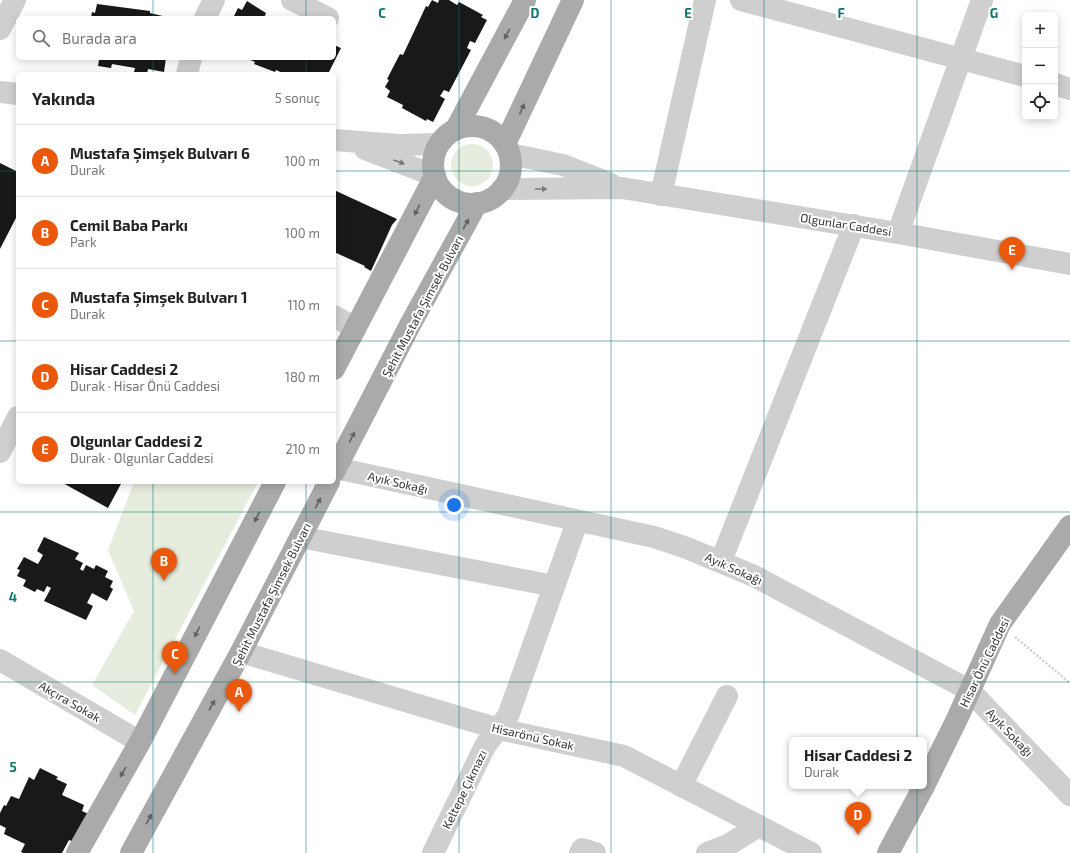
<!DOCTYPE html>
<html lang="tr">
<head>
<meta charset="utf-8">
<style>
  :root { --surface:#fff; --page:#f6f6f6; --text:#222; --muted:#767676; --line:#e0e0e0; --accent:#ea580c }
  body { margin:0; font-family:"Exo 2",sans-serif; background:var(--page); color:var(--text) }
  .controls { position:absolute; right:12px; top:12px; display:grid; overflow:hidden; border-radius:6px; box-shadow:0 2px 10px #0003 }
  .controls button { width:36px; height:36px; display:grid; place-items:center; padding:0; border:0; border-bottom:1px solid var(--line); background:var(--surface); color:var(--text); font:20px sans-serif }
  .you { position:absolute; left:454px; top:505px; width:14px; height:14px; margin:-10px; border:3px solid #fff; border-radius:50%; background:#1a73e8; box-shadow:0 0 0 6px #1a73e833 }
  .badge { display:grid; place-items:center; width:26px; height:26px; border-radius:50%; background:var(--accent); color:#fff; font-size:13px; font-weight:700 }
  .pin { position:absolute; translate:-50% -33px; filter:drop-shadow(0 1px 2px #0008) }
  .pin::after { content:''; position:absolute; top:21px; width:14px; height:12px; background:inherit; clip-path:polygon(0 0,100% 0,50% 100%) }
  .popup { position:absolute; left:789px; top:737px; width:138px; height:52px; box-sizing:border-box; display:grid; place-content:center; border-radius:6px; background:var(--surface); filter:drop-shadow(0 1px 3px #0005); font-size:13px; white-space:nowrap; color:var(--muted) }
  .popup b { font-size:15px; color:var(--text) }
  .popup::after { content:''; position:absolute; left:50%; top:100%; margin-left:-8px; border:8px solid transparent; border-top-color:var(--surface) }
  .list { margin:0; padding:0; list-style:none }
  h2 { display:flex; justify-content:space-between; align-items:center; height:52px; margin:0; padding:0 16px; font-size:17px }
  h2 small { font-size:13px; font-weight:400; color:var(--muted) }
  .list li { display:grid; grid-template-columns:26px 1fr auto; gap:12px; align-items:center; box-sizing:border-box; height:72px; padding:0 16px; border-top:1px solid var(--line) }
  .list b { display:block; font-size:15px; white-space:nowrap }
  .list p { margin:0; font-size:13px; white-space:nowrap; color:var(--muted) }
  .list em { font-size:13px; font-style:normal; color:var(--muted) }
  .icon { flex:none; width:22px; height:22px; fill:none; stroke:currentColor; stroke-width:2; stroke-linecap:round; stroke-linejoin:round }
  .map { position:relative; flex:none; width:1070px; height:853px; overflow:hidden }
  .search { position:absolute; background:var(--surface); box-shadow:0 2px 10px #0003; left:16px; top:16px; width:320px; height:44px; display:flex; align-items:center; gap:10px; box-sizing:border-box; padding:0 14px; border-radius:6px; color:var(--muted); font-size:15px }
  .panel { position:absolute; background:var(--surface); box-shadow:0 2px 10px #0003; left:16px; top:72px; width:320px; height:412px; border-radius:6px }
  .map>svg:first-child { display:block }
</style>
</head>
<body>
<div class="map">
<svg width="1070" height="853" viewBox="0 0 1070 853">
  <rect width="100%" height="100%" fill="#fff"/>
  <g fill="#e6ecde">
    <circle cx="472" cy="165" r="21"/>
    <path d="M134,482H258L135,715L92,685L134,611L108,550Z"/>
  </g>
  <g fill="#191919">
    <path d="M432,0L438,3L439,0H449L457,5L459,2L483,15L481,17L487,20L475,43L470,41L467,48L471,50L449,92L444,90L440,96L445,99L433,122L427,119L426,121L402,108L403,105L387,97L390,91L385,87L389,80L387,79L400,54L403,55L426,6L428,7Z"/>
    <path d="M247,1L266,13L264,18H233L238,8L242,10Z"/>
    <path d="M97,4L150,11V13L171,18H91L92,12L95,13Z"/>
    <path d="M334,45L341,48L328,74H285L276,70L275,72L254,64L255,62L246,58H334Z"/>
    <path d="M91,58H166L164,72L148,69L147,74L134,72L135,68L112,64L111,68L98,66L99,60Z"/>
    <path d="M0,163L18,172V214L0,249Z"/>
    <path d="M334,190L397,219L392,225L371,271L364,267L365,266L334,252Z"/>
    <path d="M61,482H122L108,508Z"/>
    <path d="M44,537L79,553L75,559L83,563L80,569L83,571L86,565L94,569L96,565L108,571L105,577L113,581L110,587L113,589L107,601L92,593L87,603L93,606L86,620L44,601L51,588L47,586L44,592L37,589L35,592L23,586L26,580L17,576L20,570L17,569L24,557L38,564L43,555L37,551Z"/>
    <path d="M40,768L58,777L56,779L67,784L62,795L84,805L82,811L93,816L76,843L69,840L62,853H23L21,852L25,844L4,834L6,828L0,825V813L4,805L6,806L11,796L19,799L29,777L34,780Z"/>
  </g>
  <g fill="none" stroke-linecap="round" stroke-linejoin="round">
    <path stroke="#cfcfcf" stroke-width="2.5" stroke-dasharray="2 2" stroke-linecap="butt" d="M1015,637L1070,683"/>
    <g stroke="#cfcfcf" stroke-width="22">
      <path d="M292,0L328,18"/>
      <path d="M741,0L1025,76"/>
      <path d="M205,18L214,0"/>
      <path d="M0,29L15,0"/>
      <path d="M187,74L191,58"/>
      <path d="M1055,84L1070,89"/>
      <path d="M0,92L18,94"/>
      <path d="M334,140L399,145L439,144"/>
      <path d="M365,149L435,176"/>
      <path d="M510,154L563,165L611,184"/>
      <path d="M502,189L622,188L898,233L1070,264"/>
      <path d="M661,195L705,0"/>
      <path d="M898,233L982,0"/>
      <path d="M334,316L355,328"/>
      <path d="M0,452L18,417"/>
      <path d="M336,468L654,537L687,548L754,576L969,690L1070,795"/>
      <path d="M300,537L554,586"/>
      <path d="M721,561L854,225"/>
      <path d="M241,652L499,729L624,756L811,853"/>
      <path d="M0,660L140,742"/>
      <path d="M681,786L727,696"/>
      <path d="M433,853L485,746L508,716L577,522"/>
      <path d="M580,853L582,849L595,853"/>
      <path d="M707,853L728,845L759,826"/>
    </g>
    <g stroke="#aaa" stroke-width="22">
      <circle cx="472" cy="165" r="39"/>
      <path d="M456,129L525,0"/>
      <path d="M505,144L573,0"/>
      <path d="M334,369L435,176"/>
      <path d="M334,472L410,325L477,203"/>
      <path d="M924,786L957,719L1000,624L1070,526"/>
      <path d="M77,853L140,742L275,482"/>
      <path d="M131,853L241,652L329,482"/>
      <path d="M888,853L924,786"/>
    </g>
  </g>
  <defs><path id="oneway-solid" d="M-6-.8H1V-3.2L6.5 0L1 3.2V.8H-6Z"/></defs>
  <g fill="#626262">
    <use href="#oneway-solid" transform="translate(507 34) rotate(118)"/>
    <use href="#oneway-solid" transform="translate(522 109) rotate(-65)"/>
    <use href="#oneway-solid" transform="translate(417 210) rotate(118)"/>
    <use href="#oneway-solid" transform="translate(466 224) rotate(-61)"/>
    <use href="#oneway-solid" transform="translate(352 437) rotate(-63)"/>
    <use href="#oneway-solid" transform="translate(318 503) rotate(-62)"/>
    <use href="#oneway-solid" transform="translate(257 517) rotate(117)"/>
    <use href="#oneway-solid" transform="translate(197 632) rotate(117)"/>
    <use href="#oneway-solid" transform="translate(212 705) rotate(-61)"/>
    <use href="#oneway-solid" transform="translate(123 772) rotate(120)"/>
    <use href="#oneway-solid" transform="translate(149 819) rotate(-61)"/>
  </g>
  <g fill="#797979">
    <use href="#oneway-solid" transform="translate(399 162) rotate(20)"/>
    <use href="#oneway-solid" transform="translate(541 189)"/>
  </g>
  <path fill="none" stroke="#0f766e" stroke-width="1" stroke-opacity="0.55" d="M153,0V18M306,0V18M459,0V853M611,0V853M764,0V853M917,0V853M153,58V74M306,58V74M0,171H18M334,171H1070M0,341H18M334,341H1070M153,482V853M306,482V853M0,512H1070M0,682H1070"/>
  <g text-anchor="middle" dominant-baseline="central" stroke-width="4" stroke-linejoin="round" paint-order="stroke">
    <g font-size="12" fill="#323232" stroke="#fff">
      <text transform="translate(846 224) rotate(9)">Olgunlar Caddesi</text>
      <text transform="translate(422 306) rotate(-62)">Şehit Mustafa Şimsek Bulvarı</text>
      <text transform="translate(398 482) rotate(13)">Ayık Sokağı</text>
      <text transform="translate(734 568) rotate(24)">Ayık Sokağı</text>
      <text transform="translate(271 594) rotate(-63)">Şehit Mustafa Şimsek Bulvarı</text>
      <text transform="translate(984 662) rotate(-64)">Hisar Önü Caddesi</text>
      <text transform="translate(70 701) rotate(30)">Akçıra Sokak</text>
      <text transform="translate(1010 732) rotate(46)">Ayık Sokağı</text>
      <text transform="translate(533 736) rotate(13)">Hisarönü Sokak</text>
      <text transform="translate(464 789) rotate(-64)">Keltepe Çıkmazı</text>
    </g>
  </g>
  <g font-size="13" text-anchor="middle" font-weight="bold" fill="#0f766e" stroke="#fff" stroke-width="4" stroke-linejoin="round" paint-order="stroke">
    <text x="382" y="18">C</text>
    <text x="535" y="18">D</text>
    <text x="688" y="18">E</text>
    <text x="841" y="18">F</text>
    <text x="994" y="18">G</text>
    <text x="13" y="602">4</text>
    <text x="13" y="772">5</text>
  </g>
</svg>
<div class="controls">
<button>+</button>
<button>−</button>
<button><svg class="icon" aria-label="locate" viewBox="0 0 24 24"><circle cx="12" cy="12" r="6"/><path d="M12 2v4M12 18v4M2 12h4M18 12h4"/></svg></button>
</div>
<div class="you"></div>
<div class="pin badge" style="left:239px;top:712px">A</div>
<div class="pin badge" style="left:164px;top:581px">B</div>
<div class="pin badge" style="left:175px;top:674px">C</div>
<div class="pin badge" style="left:858px;top:835px">D</div>
<div class="popup"><b>Hisar Caddesi 2</b>Durak</div>
<div class="pin badge" style="left:1012px;top:270px">E</div>
<div class="search"><svg class="icon" aria-label="search" viewBox="0 0 24 24"><circle cx="10" cy="10" r="6"/><path d="M15 15l6 6"/></svg>Burada ara</div>
<section class="panel">
<h2>Yakında<small>5 sonuç</small></h2>
<ul class="list">
<li><span class="badge">A</span><div><b>Mustafa Şimşek Bulvarı 6</b><p>Durak</p></div><em>100 m</em></li>
<li><span class="badge">B</span><div><b>Cemil Baba Parkı</b><p>Park</p></div><em>100 m</em></li>
<li><span class="badge">C</span><div><b>Mustafa Şimşek Bulvarı 1</b><p>Durak</p></div><em>110 m</em></li>
<li><span class="badge">D</span><div><b>Hisar Caddesi 2</b><p>Durak · Hisar Önü Caddesi</p></div><em>180 m</em></li>
<li><span class="badge">E</span><div><b>Olgunlar Caddesi 2</b><p>Durak · Olgunlar Caddesi</p></div><em>210 m</em></li>
</ul>
</section>
</div>
</body>
</html>
